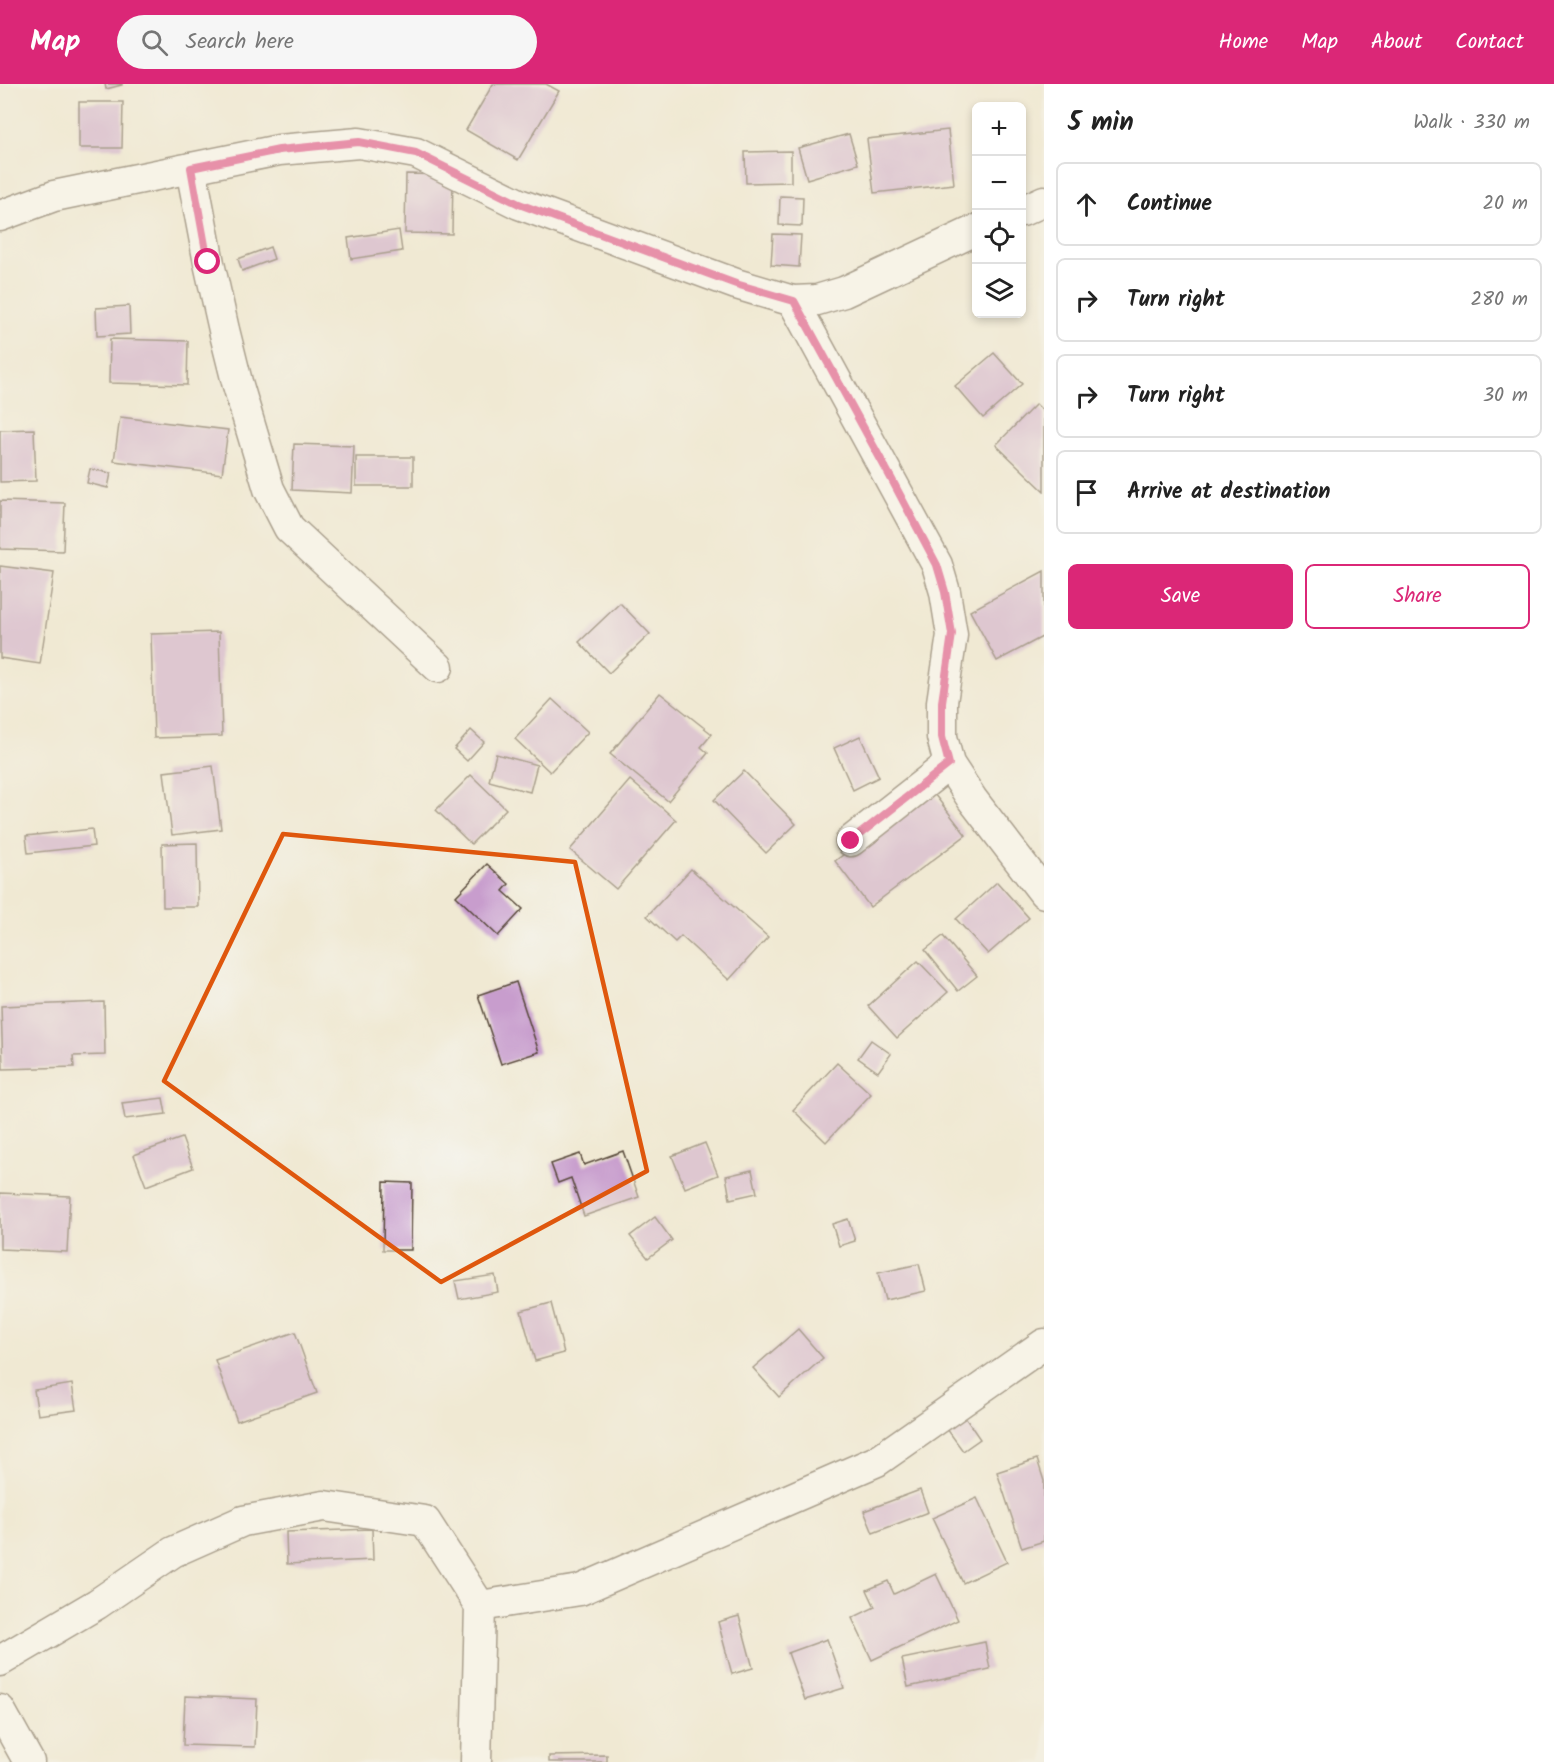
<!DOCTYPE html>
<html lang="en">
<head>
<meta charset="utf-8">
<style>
  :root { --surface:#fff; --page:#f6f6f6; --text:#222; --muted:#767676; --line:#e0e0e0; --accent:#db2777 }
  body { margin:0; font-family:Kalam,sans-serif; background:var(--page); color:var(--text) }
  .controls { position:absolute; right:18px; top:18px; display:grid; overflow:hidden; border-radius:9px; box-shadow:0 3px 9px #0003 }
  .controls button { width:54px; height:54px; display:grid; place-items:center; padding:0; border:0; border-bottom:2px solid var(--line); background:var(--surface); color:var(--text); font:30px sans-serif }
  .stop { position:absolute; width:18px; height:18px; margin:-14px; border:4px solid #db2777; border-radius:50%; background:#fff }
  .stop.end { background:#db2777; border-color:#fff; box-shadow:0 2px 6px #0008 }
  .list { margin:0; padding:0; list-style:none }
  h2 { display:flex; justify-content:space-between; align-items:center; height:78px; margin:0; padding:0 24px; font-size:26px }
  h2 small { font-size:20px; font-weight:400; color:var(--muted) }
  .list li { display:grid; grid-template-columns:39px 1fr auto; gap:18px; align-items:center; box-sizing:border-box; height:84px; margin:0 12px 12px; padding:0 12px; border:2px solid var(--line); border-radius:9px }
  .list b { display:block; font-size:22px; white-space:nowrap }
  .list em { font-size:20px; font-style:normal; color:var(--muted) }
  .actions { display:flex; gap:12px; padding:18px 24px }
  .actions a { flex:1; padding:14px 0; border:2px solid var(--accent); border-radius:9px; text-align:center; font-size:21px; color:var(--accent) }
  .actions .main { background:var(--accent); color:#fff }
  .icon { flex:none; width:33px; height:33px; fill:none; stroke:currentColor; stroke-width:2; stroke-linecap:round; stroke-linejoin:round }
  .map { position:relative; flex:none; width:1044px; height:1678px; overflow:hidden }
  header { display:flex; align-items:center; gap:36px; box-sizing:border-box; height:84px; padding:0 30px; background:var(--accent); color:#fff }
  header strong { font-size:28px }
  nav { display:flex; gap:33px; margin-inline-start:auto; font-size:21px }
  .search { width:420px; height:54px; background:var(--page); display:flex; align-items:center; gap:15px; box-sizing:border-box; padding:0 21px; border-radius:33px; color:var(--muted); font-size:22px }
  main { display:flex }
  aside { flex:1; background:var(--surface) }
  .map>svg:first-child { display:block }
</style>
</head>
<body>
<header>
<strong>Map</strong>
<div class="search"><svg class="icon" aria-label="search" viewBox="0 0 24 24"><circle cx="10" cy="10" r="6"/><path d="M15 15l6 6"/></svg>Search here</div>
<nav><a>Home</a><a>Map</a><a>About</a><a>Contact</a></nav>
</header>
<main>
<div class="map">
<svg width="1044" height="1678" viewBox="0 0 1044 1678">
  <rect width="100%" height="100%" fill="#f6f6f2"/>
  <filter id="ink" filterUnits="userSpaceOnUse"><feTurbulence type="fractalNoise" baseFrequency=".0167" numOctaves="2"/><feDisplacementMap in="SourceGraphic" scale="12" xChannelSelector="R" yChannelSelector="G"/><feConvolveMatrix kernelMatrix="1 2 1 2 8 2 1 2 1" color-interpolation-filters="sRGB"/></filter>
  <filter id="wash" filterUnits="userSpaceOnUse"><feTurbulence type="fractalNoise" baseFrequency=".008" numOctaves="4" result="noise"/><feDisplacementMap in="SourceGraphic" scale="24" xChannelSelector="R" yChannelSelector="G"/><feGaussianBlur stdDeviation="1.35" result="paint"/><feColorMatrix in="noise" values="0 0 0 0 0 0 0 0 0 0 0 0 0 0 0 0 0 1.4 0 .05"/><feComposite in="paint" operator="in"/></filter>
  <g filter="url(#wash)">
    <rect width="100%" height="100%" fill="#f0e9d3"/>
    <g id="blocks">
      <g fill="#c89dcd">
        <path d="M105,0H122V1L106,5Z"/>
        <path d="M493,0H546L559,7L518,76L466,46Z"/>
        <path d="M79,18H123L122,64H79Z"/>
        <path d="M948,46L954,100L874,109L867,55Z"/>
        <path d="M849,50L858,80L807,95L798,64Z"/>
        <path d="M791,67V98L746,99L745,68Z"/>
        <path d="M406,90L453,91L452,150L405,149Z"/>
        <path d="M780,112L803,113L802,142L779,141Z"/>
        <path d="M399,146L402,167L351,175L348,154Z"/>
        <path d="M773,150L801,151L799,183L771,181Z"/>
        <path d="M270,163L274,175L242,187L238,175Z"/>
        <path d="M129,222L130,250L97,252L96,224Z"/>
        <path d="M110,255L188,257L187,301L109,299Z"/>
        <path d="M994,269L1022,300L983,334L955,302Z"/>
        <path d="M1036,320L1044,328V407L996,361Z"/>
        <path d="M120,333L228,346L222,390L114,377Z"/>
        <path d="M34,345L36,397L0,398V346Z"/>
        <path d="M294,360L354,362L352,409L292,406Z"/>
        <rect x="356" y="373" width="57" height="29"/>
        <path d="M90,385L111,389L108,404L87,399Z"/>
        <path d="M0,417L65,419L63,467L0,465Z"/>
        <path d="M0,482L54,489L40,580L0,574Z"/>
        <path d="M1044,487V552L997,577L970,527Z"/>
        <path d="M620,519L650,550L609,589L579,558Z"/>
        <path d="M219,548L222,652L154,654L151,550Z"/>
        <path d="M660,609L712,650L701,663L708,669L668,717L610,670Z"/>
        <path d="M552,615L588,648L550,688L515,655Z"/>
        <path d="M471,646L484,658L467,677L454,665Z"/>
        <path d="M860,652L879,693L853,706L834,664Z"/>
        <path d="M496,670L537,681L530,708L489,697Z"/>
        <path d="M213,682L221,745L172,751L164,688Z"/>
        <path d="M744,687L796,740L766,769L714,716Z"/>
        <path d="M471,691L506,725L471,760L436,726Z"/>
        <path d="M630,696L676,736L616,805L570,766Z"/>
        <path d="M931,706L966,751L870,823L835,777Z"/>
        <path d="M92,745L94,762L28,769L26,752Z"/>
        <path d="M197,759L198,823H163L162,760Z"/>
        <path d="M487,780L509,800L503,807L523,825L498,852L456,812Z"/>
        <path d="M691,785L768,853L729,896L681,852L675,858L647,832Z"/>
        <path d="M997,798L1029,834L988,870L956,835Z"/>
        <path d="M943,852L977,892L958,907L925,866Z"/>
        <path d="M918,877L948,908L897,954L868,922Z"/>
        <path d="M516,898L539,968L501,980L478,911Z"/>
        <path d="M104,918L105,971L73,972L74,983L3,985L1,922Z"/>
        <path d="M871,956L891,970L878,988L858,974Z"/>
        <path d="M837,979L871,1010L826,1058L793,1026Z"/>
        <path d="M163,1014L166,1030L125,1035L122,1019Z"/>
        <path d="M182,1054L193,1084L146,1102L134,1071Z"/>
        <path d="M705,1059L718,1091L685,1104L672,1072Z"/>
        <path d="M623,1067L639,1113L584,1132L571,1094L558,1099L551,1080L580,1070L584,1081Z"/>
        <path d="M752,1086L757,1109L730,1115L726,1092Z"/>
        <path d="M384,1098L412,1099L411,1166H383Z"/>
        <path d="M0,1109L70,1112L67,1168L0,1165Z"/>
        <path d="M655,1133L672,1156L648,1174L630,1152Z"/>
        <path d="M848,1135L855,1157L839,1162L832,1140Z"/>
        <path d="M919,1180L926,1207L885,1216L878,1189Z"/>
        <path d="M495,1191L498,1208L459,1215L455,1197Z"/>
        <path d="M551,1219L564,1269L535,1277L521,1227Z"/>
        <path d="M798,1245L823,1274L779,1313L753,1284Z"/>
        <path d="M295,1248L317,1309L237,1337L215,1276Z"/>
        <path d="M72,1300L76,1326L38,1331L34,1306Z"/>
        <path d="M964,1332L980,1355L963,1367L947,1345Z"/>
        <path d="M1037,1375L1044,1397V1457L1022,1464L997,1388Z"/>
        <path d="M920,1406L928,1428L873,1449L864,1427Z"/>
        <path d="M977,1414L1007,1478L963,1499L932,1434Z"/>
        <path d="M372,1445L373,1476L287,1480L286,1448Z"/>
        <path d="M936,1490L958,1536L872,1576L852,1534L875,1523L867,1506L888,1497L894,1510Z"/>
        <path d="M739,1532L753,1584L732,1590L718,1538Z"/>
        <path d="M827,1555L844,1604L805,1616L788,1569Z"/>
        <path d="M985,1558L990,1585L908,1603L902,1575Z"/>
        <path d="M185,1612L257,1615L255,1663L183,1661Z"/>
        <path d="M607,1671V1678H549V1672Z"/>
      </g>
    </g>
  </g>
  <g filter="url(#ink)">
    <use href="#blocks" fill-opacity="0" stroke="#564739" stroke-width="1.5"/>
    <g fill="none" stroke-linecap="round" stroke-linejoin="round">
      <defs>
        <g id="minor">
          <path d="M191,84L209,179L224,246L237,298L269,405L289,444L438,583"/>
          <path d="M1022,127L1044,117"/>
          <path d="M0,132L54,112L279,66L359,59L416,69L519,120L736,200L793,217L817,216L844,208L976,146"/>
          <path d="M793,217L937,481L945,508L952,551L942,618V653L949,680L972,715L1044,809"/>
          <path d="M851,757L949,680"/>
          <path d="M480,1522L580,1506L877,1377L1044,1260"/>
          <path d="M0,1577L97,1520L173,1468L243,1437L324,1422L425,1437L480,1522L476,1678"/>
          <path d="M0,1626L29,1678"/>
        </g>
      </defs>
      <use href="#minor" stroke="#564739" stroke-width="33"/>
      <use href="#minor" stroke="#fff" stroke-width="30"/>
    </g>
  </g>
  <g fill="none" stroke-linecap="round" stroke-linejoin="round" filter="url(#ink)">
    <path stroke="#db2777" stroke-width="8" d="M208,178L191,84L279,66L359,58L416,69L519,120L736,200L794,217L891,394L937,481L945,508L952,550L942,618V653L949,680L851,757"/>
  </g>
  <path d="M0 0H1044V1678H0ZM283,750L575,778L647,1087L441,1198L164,997Z" fill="#f0e9d3" fill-opacity=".55" fill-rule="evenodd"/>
  <path fill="none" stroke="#df570d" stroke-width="4.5" stroke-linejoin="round" d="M283,750L575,778L647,1087L441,1198L164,997Z"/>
</svg>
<div class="controls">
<button>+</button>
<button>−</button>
<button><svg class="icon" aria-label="locate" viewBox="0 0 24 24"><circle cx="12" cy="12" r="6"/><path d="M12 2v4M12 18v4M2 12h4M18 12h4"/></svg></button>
<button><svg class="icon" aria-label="layers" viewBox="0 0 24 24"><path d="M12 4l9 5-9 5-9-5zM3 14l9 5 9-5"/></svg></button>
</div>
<div class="stop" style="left:208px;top:178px"></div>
<div class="stop end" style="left:851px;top:757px"></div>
</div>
<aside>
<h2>5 min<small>Walk · 330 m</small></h2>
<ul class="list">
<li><svg class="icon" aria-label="ahead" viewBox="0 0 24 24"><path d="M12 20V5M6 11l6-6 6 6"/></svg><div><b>Continue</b></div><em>20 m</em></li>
<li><svg class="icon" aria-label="right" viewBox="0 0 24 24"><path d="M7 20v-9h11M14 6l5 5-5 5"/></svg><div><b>Turn right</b></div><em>280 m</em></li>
<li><svg class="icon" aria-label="right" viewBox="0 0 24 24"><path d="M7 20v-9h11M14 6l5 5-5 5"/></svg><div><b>Turn right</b></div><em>30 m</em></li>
<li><svg class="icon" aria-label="arrive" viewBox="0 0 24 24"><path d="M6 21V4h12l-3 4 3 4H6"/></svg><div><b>Arrive at destination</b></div></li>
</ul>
<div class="actions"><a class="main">Save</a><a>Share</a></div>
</aside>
</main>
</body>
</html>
